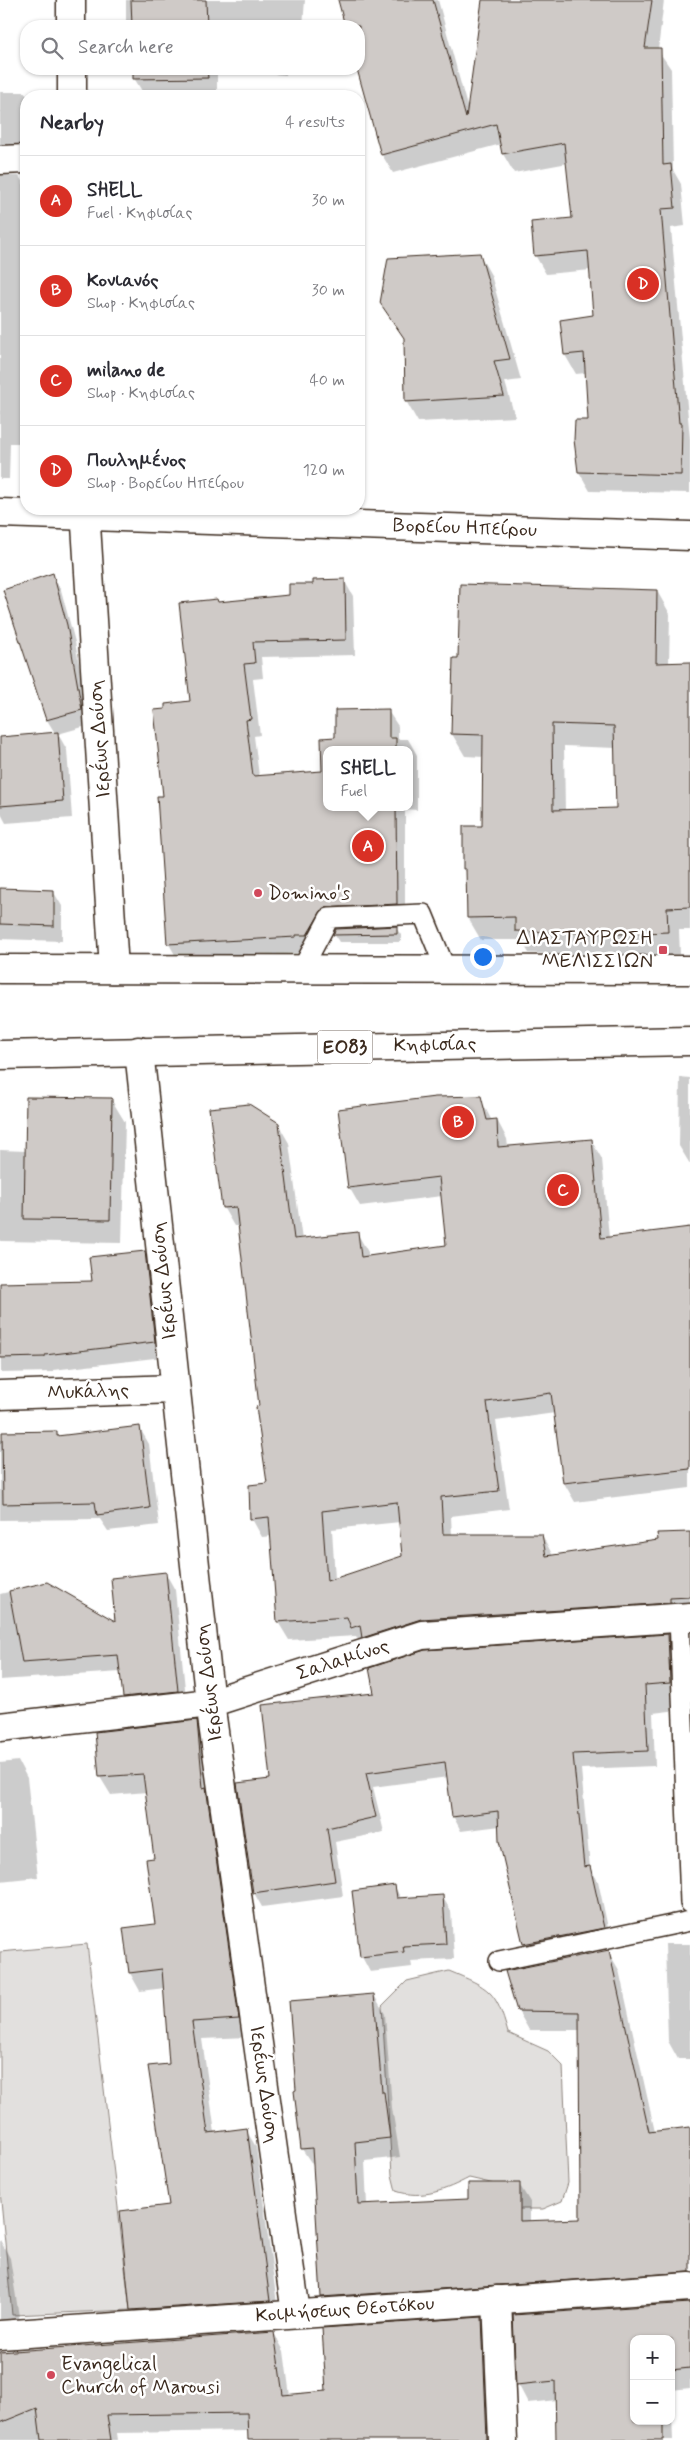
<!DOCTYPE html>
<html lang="en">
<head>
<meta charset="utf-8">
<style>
  :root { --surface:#fff; --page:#f7f7f7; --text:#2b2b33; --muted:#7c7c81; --line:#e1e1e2; --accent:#d93025 }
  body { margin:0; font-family:Mynerve,sans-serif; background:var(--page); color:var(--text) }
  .controls { position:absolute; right:15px; bottom:15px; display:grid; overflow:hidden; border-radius:10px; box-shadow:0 1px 4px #0004 }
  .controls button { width:45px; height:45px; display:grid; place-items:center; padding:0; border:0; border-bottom:1px solid var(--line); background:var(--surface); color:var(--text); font:25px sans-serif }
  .you { position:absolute; left:482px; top:956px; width:18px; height:18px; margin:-12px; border:4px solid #fff; border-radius:50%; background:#1a73e8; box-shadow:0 0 0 8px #1a73e833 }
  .badge { display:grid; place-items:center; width:32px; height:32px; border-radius:50%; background:var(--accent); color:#fff; font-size:16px; font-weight:700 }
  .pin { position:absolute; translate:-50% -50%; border:2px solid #fff; box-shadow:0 1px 5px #0006 }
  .popup { position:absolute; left:323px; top:746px; width:90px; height:65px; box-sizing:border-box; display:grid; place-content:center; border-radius:10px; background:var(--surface); filter:drop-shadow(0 1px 4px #0005); font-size:16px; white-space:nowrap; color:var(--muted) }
  .popup b { font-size:19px; color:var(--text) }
  .popup::after { content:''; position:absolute; left:50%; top:100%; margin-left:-10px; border:10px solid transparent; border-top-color:var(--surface) }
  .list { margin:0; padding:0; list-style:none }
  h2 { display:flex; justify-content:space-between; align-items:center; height:65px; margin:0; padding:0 20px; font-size:21px }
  h2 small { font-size:16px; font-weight:400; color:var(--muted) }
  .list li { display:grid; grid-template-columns:32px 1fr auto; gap:15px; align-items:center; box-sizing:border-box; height:90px; padding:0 20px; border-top:1px solid var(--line) }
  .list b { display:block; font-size:19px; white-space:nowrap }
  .list p { margin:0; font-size:16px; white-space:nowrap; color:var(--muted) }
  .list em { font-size:16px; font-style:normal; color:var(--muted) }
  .icon { flex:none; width:28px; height:28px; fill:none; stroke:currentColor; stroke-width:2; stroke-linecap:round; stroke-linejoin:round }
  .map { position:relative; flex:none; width:690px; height:2440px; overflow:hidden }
  .search { position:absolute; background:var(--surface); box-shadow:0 1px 4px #0004; left:20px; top:20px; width:345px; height:55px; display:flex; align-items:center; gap:12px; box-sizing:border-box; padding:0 18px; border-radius:20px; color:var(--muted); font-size:19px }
  .panel { position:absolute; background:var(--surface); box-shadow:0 1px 4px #0004; left:20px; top:90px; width:345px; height:425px; border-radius:20px }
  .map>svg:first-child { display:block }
</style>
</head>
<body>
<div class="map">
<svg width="690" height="2440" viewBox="0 0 690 2440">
  <rect width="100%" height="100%" fill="#fff"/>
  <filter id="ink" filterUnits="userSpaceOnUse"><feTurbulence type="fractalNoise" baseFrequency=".02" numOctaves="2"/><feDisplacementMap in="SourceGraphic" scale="10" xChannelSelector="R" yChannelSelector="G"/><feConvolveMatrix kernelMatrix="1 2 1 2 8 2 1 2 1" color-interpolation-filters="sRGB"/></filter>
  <g filter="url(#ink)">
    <g fill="#e2e0de" stroke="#8e857e">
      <path d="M87,1944L130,2310L12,2315L0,2191V1952Z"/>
      <path d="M449,1971C490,1988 496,1990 508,2033L548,2051L563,2066L568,2183L562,2201L543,2209H517L495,2184L469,2178C446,2190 422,2200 396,2191L392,2175L382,2006L407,1981Z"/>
    </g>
    <g fill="#0003" fill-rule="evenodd">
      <path d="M126,0H305L303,26H126Z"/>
      <path d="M339,0H438L468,110L483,0H664L658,50L671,69L673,170L681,184L685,226L671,228L690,439V493L590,491L579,472L589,422L586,373L576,374L565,355L595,316L591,270L546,274L535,255L574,219L568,163L514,173L503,154L501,144L393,173L382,155L358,69L359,26H347Z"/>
      <path d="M134,69H287L286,75L217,69V96H145L134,78Z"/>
      <path d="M0,92H24L27,96L26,163L0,168Z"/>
      <path d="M0,175L19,176L26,188V443H10L9,479H0Z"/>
      <path d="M479,254L491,275L521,380L505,382L515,417L418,422L406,401L405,340L382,303Z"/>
      <path d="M52,575L61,590L75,642L90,725L58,734L67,750L72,818L6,823L0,812V738L55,733L47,720L5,591Z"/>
      <path d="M344,580L353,596L355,655L261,657L263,678L253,679L260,735L254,736L259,776L323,773V739H337L388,711L398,726V739H408L417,755V810L405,809V919L332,924L304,953L178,960L169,944L164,797L218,604L290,596L314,585ZM327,750H409V807H327Z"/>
      <path d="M657,591L670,614L669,664L690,663V930H679L680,954L632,956L529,953L521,940H481L468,918V875L464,868L483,827L484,757L465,756L452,734L460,659ZM564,746L616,748L618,810L565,811Z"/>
      <path d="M0,889L53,891L62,906V941L0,939Z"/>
      <path d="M396,928L401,935V942H339L334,934Z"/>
      <path d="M680,1077L690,1078V1164L679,1146Z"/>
      <path d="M480,1098L492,1121L497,1120L507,1139L508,1147L591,1140L602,1159L609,1238L690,1228V1488L575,1502L564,1483L555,1413L496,1421L509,1509L451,1516L452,1536L542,1535L553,1556L659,1541L690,1534V1621L362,1646L356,1636L289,1640L278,1622L272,1536L262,1537L252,1519L268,1484L239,1226H234L223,1207L278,1124L289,1143L302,1240L357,1233L368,1252V1257L447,1247L442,1196L360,1206L349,1187ZM400,1522L404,1557L335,1579L332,1529Z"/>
      <path d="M111,1099L125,1122L122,1243L0,1241V1150L26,1151Z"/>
      <path d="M144,1252L153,1267L163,1357L53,1370V1372L1,1373L0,1284L94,1282Z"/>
      <path d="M139,1427L149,1444L159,1525L108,1531L100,1519L0,1520V1440L56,1432L59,1437Z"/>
      <path d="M166,1574L175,1590L187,1708L133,1714L124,1697L121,1672L0,1680V1594L47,1583L117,1623Z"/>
      <path d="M668,1635L676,1650L678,1710L653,1713L655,1766L581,1769L590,1868L598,1881L611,1942L533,1958L524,1944L501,1841L500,1826L461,1831L453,1816L448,1777L373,1787L384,1832L335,1842L343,1896L262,1907L254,1893L272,1780L376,1694Z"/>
      <path d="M196,1722L206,1739L248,2037L202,2039L215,2133L246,2130L256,2147L279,2318L141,2328L131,2310L170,2206V2065L165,1988L140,1991L130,1973L125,1929L156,1925L155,1859L147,1792L111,1795L100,1777L97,1733Z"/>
      <path d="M18,1761L27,1778L38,1877L0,1881V1763Z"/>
      <path d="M395,1887L401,1899L442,1896L451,1911L454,1959L411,1961L412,1967L370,1972L362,1957Z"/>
      <path d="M665,1944H690V2059H678L668,2041Z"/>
      <path d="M608,1951L619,1970L655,2132L690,2128V2290L333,2315L322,2297L314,2167L302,2149L374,1995L385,2014L392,2108L400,2157L365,2161L367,2205L469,2200L519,2184L530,2202V2222L581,2221L580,2030H529L518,2011Z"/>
      <path d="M0,2240L10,2258L22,2336L0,2342Z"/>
      <path d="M690,2304V2388L671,2390L673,2440H558L557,2400L528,2403L518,2384ZM634,2339H671V2421H634Z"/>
      <path d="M481,2318L492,2336L496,2440H249V2431L117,2433L118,2440H0V2351L18,2352L274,2333L284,2351L290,2396L328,2392Z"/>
    </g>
    <g fill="#cfcac7" stroke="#3b2a1e" fill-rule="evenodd">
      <path d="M131,0H206L207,26H132Z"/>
      <path d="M338,0H433L466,118L482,0H652L645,48H661L663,165L671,164L675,208L661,209L679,423H682L681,475L578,472L574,440L575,420H588L584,353L564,355L560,320L593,315L588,251L534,256L531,222L572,218L564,143L502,154L496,124L381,155L357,69L359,26H345Z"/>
      <path d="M133,69H207L208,78L133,79Z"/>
      <path d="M480,253L510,359L494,361L504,396L405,402L404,338L380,303L388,258Z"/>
      <path d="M53,573L67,625L82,710L46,720L3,590Z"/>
      <path d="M345,579L346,640L253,642L255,663L244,664L251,719L246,720L253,776L322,771L321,738L335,737V710L389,709V738H396V750H327V807H396L397,904L323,908L307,935H296V937L167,944L157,796H163L154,710L165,709V704L190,701L179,603L217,599L218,602L289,595V584H313V580Z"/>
      <path d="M460,584L657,590L656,663L690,662V907L667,908L668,932L619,934L515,931V917L467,918L466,869H463V826H482L483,735L451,734L453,658H458ZM552,724L614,726L616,808L553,810Z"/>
      <path d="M58,732L63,801L0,806V737Z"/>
      <path d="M0,888L54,890V926L0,924Z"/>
      <path d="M397,926V934L333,935L336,929Z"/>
      <path d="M481,1096L487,1120L497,1119L498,1147L592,1139L601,1238L690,1227V1469L563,1483L551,1393L487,1402L499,1491L441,1497L443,1534H542L546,1556L658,1540L657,1533L690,1532V1597L670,1598V1603L421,1619L362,1638L360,1625L351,1628L347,1617L277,1622L269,1517L250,1519L249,1485L267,1483L256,1407L259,1406L236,1207L222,1208L209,1108L249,1104L279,1123L294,1239L358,1232L361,1257L446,1245L439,1177L348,1188L338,1109L435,1097ZM397,1502L402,1556L327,1581L322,1511Z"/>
      <path d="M26,1097L112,1098L110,1220L24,1219Z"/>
      <path d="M145,1251L155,1342L45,1355V1357L0,1358V1283L92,1281L89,1257Z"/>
      <path d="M140,1426L150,1508L97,1515L95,1502L3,1504L2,1432L57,1431V1436Z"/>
      <path d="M166,1572L178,1691L123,1697L118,1655L22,1662L9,1591L47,1582L115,1621L111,1578Z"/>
      <path d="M668,1634L670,1683L645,1685L648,1751L573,1754L584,1867L590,1866L604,1928L523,1944L499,1841L498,1811L452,1817L445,1762L366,1773L376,1817L327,1828L335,1881L253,1893L237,1783L270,1779L262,1705L374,1693L369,1668L425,1650Z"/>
      <path d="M197,1720L203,1788L206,1787L239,2019L192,2022L208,2133L247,2128L270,2301L130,2310L120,2211L169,2205L148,2066L169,2064L162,1969L129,1973L123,1928L155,1924L146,1859L154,1858L143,1774L99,1777L95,1732Z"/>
      <path d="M395,1885L397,1898L443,1895L446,1944L403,1946L404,1952L360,1957L352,1891Z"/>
      <path d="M609,1950L649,2132L690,2127V2272L321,2297L312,2148L301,2149L294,2091L296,2090L289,2001L374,1994L382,2092H384L390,2138L355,2142L358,2204L468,2199V2183H520V2221L580,2219L579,2012L517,2011L505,1971Z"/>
      <path d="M690,2303V2368L671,2370V2339H634V2421H663V2440H556L555,2381L516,2385L513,2315Z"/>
      <path d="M482,2317L487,2440H248L247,2413L107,2415L111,2440H41L37,2408L0,2423V2352L274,2332L283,2395L326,2391L322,2328Z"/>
    </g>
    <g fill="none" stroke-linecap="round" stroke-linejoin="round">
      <defs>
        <g id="lane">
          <path d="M302,969L329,918L423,914L446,970"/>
          <path d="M679,1617L690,1903"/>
          <path d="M499,1961L690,1921"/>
        </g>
        <g id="street">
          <path d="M71,0V26"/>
          <path d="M72,69V96"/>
          <path d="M0,160L26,159"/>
          <path d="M85,509L114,969"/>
          <path d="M0,513L690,536"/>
          <path d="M139,1051L210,1703L296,2313"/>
          <path d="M0,1395L175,1389"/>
          <path d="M497,2300L503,2440"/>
          <path d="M0,2335L690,2287"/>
        </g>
        <path id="secondary" d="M0,1727L210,1703L422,1635L690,1617"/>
        <g id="primary">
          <path d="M0,969L690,970"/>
          <path d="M0,1055L690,1041"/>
        </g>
      </defs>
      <use href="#lane" stroke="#3b2a1e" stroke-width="22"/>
      <use href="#street" stroke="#3b2a1e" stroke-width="31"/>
      <use href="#secondary" stroke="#3b2a1e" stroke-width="31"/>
      <use href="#primary" stroke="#3b2a1e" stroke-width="31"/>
      <use href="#lane" stroke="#fff" stroke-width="19"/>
      <use href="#street" stroke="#fff" stroke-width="28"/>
      <use href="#secondary" stroke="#fff" stroke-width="28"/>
      <use href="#primary" stroke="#fff" stroke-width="28"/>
    </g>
  </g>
  <g fill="#d1495b" stroke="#fff" stroke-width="2">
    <circle cx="258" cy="893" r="5"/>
    <rect x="658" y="945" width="10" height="10" rx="2.5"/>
    <circle cx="51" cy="2375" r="5"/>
  </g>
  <g text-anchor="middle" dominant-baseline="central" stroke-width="5" stroke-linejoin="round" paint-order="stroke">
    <rect fill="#fff" stroke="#766a62" stroke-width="1" x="317.5" y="1030.5" width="55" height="33" rx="4"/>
    <g font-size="19" font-weight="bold" fill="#3b2a1e">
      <text x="345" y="1047">ΕΟ83</text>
    </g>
    <g font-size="20" fill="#3b2a1e" stroke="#fff">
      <text transform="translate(465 528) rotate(2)">Βορείου Ηπείρου</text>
      <text transform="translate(100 739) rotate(-94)">Ιερέως Δούση</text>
      <text transform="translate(435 1045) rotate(-1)">Κηφισίας</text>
      <text transform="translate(164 1281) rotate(-96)">Ιερέως Δούση</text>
      <text transform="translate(88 1392) rotate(-2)">Μυκάλης</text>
      <text transform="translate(343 1660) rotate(-18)">Σαλαμίνος</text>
      <text transform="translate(209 1683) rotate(-97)">Ιερέως Δούση</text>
      <text transform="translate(264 2084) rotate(82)">Ιερέως Δούση</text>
      <text transform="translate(345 2310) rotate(-4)">Κοιμήσεως Θεοτόκου</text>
    </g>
    <g font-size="20" fill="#3b2a1e" stroke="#fff" text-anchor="start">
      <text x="268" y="893">Domino's</text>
      <text x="653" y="938" text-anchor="end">ΔΙΑΣΤΑΥΡΩΣΗ<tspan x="653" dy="23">ΜΕΛΙΣΣΙΩΝ</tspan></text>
      <text x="61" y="2364">Evangelical<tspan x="61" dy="23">Church of Marousi</tspan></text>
    </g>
  </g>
</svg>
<div class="controls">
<button>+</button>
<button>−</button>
</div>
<div class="you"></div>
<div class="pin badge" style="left:368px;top:846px">A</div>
<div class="popup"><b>SHELL</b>Fuel</div>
<div class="pin badge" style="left:458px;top:1122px">B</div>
<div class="pin badge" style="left:563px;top:1190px">C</div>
<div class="pin badge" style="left:643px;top:284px">D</div>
<div class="search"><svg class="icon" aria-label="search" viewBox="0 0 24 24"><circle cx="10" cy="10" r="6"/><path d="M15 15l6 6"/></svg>Search here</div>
<section class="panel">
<h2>Nearby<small>4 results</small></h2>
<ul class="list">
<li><span class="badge">A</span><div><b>SHELL</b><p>Fuel · Κηφισίας</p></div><em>30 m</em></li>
<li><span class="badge">B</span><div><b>Κονιανός</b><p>Shop · Κηφισίας</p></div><em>30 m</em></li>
<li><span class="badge">C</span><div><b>milano de</b><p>Shop · Κηφισίας</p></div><em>40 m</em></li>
<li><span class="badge">D</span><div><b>Πουλημένος</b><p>Shop · Βορείου Ηπείρου</p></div><em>120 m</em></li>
</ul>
</section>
</div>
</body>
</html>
